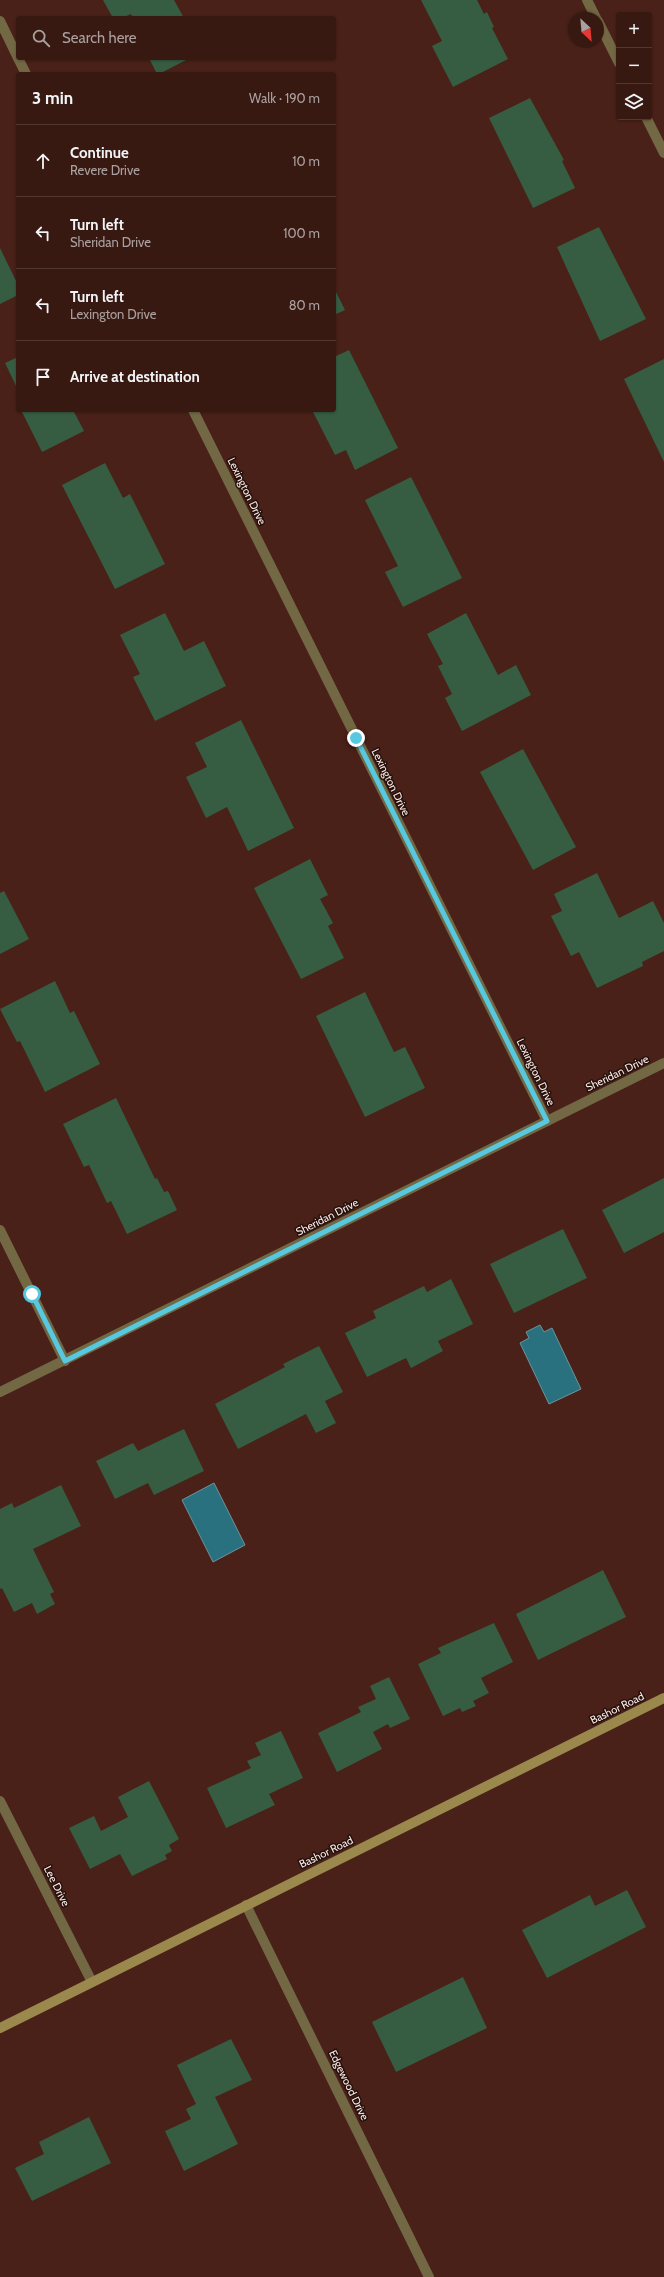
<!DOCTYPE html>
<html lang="en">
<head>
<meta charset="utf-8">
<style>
  :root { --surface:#371912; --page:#3e221b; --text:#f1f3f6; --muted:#aaa09f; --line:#513832 }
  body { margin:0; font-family:Cabin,sans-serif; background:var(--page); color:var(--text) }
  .controls { position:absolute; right:12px; top:12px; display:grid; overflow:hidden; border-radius:4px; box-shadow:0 1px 3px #0004 }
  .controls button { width:36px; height:36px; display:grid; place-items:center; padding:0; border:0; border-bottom:1px solid var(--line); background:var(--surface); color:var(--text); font:20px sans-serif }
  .compass { position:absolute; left:568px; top:12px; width:36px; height:36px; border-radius:50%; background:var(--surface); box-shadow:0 1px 3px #0004; rotate:154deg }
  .stop { position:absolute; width:12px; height:12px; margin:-9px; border:3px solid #56c9e1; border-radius:50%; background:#fff }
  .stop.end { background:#56c9e1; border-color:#fff; box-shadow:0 1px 4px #0008 }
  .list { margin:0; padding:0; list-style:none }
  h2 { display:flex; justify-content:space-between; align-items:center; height:52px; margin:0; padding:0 16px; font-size:17px }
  h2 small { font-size:13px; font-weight:400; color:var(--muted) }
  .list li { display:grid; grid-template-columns:26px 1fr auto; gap:12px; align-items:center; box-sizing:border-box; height:72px; padding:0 16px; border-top:1px solid var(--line) }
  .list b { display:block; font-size:15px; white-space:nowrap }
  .list p { margin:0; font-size:13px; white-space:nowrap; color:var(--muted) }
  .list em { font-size:13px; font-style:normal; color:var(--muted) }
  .icon { flex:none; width:22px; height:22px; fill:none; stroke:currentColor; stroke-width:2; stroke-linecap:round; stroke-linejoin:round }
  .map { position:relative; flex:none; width:664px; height:2277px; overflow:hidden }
  .search { position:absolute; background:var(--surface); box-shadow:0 1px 3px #0004; left:16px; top:16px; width:320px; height:44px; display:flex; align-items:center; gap:10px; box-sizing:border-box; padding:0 14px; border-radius:4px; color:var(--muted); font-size:15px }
  .panel { position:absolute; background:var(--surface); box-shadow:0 1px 3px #0004; left:16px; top:72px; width:320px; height:340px; border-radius:4px }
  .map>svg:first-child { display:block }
</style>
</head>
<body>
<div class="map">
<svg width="664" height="2277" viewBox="0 0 664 2277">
  <rect width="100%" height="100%" fill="#492118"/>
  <g fill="#2a717f" stroke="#6a959d">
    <path d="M540,1325L544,1332L552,1328L581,1389L549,1404L520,1343L529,1338L526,1332Z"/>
    <path d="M214,1483L245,1545L213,1562L182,1500Z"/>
  </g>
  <g fill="#365d42">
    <path d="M103,0H174L184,18H133L131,14L122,18H113Z"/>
    <path d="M421,0H477L484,14L487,12L494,27L492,28L508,59L453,87L432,46L442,41Z"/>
    <path d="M149,58H190L159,74H157Z"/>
    <path d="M530,98L564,160L562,161L575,188L533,208L489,118Z"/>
    <path d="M599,227L646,319L600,341L557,247Z"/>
    <path d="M0,248L18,285V295L0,304Z"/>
    <path d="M334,288L345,310L334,315Z"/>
    <path d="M349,350L398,448L355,470L346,450L335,455L312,410H334V357Z"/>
    <path d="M18,357V390L5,363Z"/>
    <path d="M664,359V462L624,379Z"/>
    <path d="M21,410H73L84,431L42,452Z"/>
    <path d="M105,463L123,498L130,494L165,564L115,589L62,485Z"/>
    <path d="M411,477L462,578L403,607L385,572L398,566L365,500Z"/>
    <path d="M165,613L184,651L204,641L226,686L155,721L133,677L140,674L120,635Z"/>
    <path d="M466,613L498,675L516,665L531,695L462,731L445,698L452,694L438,666L443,664L427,634Z"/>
    <path d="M241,720L294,828L248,851L227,807L206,818L186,777L207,767L195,743Z"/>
    <path d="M523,749L576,847L533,870L480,772Z"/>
    <path d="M310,859L328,895L320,899L333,923L328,926L344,958L301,979L254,888Z"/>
    <path d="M597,873L619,918L653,901L664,923V951L642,962L643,966L597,988L579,952L571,956L551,916L562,911L554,894Z"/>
    <path d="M4,891L29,939L0,954V893Z"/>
    <path d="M55,981L70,1013L74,1011L100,1064L45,1092L20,1041L17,1042L0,1009Z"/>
    <path d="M365,992L394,1052L405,1047L425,1088L365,1117L316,1016Z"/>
    <path d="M116,1098L155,1179L157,1178L164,1192L168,1191L177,1210L127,1234L111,1201L107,1203L89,1165L84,1167L63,1124Z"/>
    <path d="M664,1178V1232L624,1253L602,1210Z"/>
    <path d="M563,1229L587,1278L514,1313L490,1264Z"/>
    <path d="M451,1279L473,1324L438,1341L443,1351L411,1368L406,1358L367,1377L345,1333L376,1318L373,1311L424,1286L427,1292Z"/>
    <path d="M319,1346L343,1392L325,1401L336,1423L316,1433L306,1414L238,1449L215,1404L285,1367L283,1364Z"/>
    <path d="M184,1429L204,1471L154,1495L148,1483L115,1499L96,1461L133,1443L138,1451Z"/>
    <path d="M61,1485L81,1526L33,1549L54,1592L50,1594L55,1604L37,1614L32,1603L14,1612L2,1588L0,1589V1509L12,1503L14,1508Z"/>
    <path d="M603,1570L626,1617L538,1660L516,1614Z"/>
    <path d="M494,1623L513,1662L481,1678L489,1693L473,1701L476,1706L462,1712L460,1708L443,1716L418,1664L441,1653L438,1648Z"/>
    <path d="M389,1677L410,1719L390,1728L388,1724L373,1732L382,1749L337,1772L318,1733L361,1712L358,1707L376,1699L370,1686Z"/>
    <path d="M281,1731L303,1778L269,1794L275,1805L226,1828L207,1788L251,1768L247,1761L261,1755L255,1743Z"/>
    <path d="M149,1781L179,1839L169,1845L172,1851L165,1855L167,1859L132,1876L120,1854L90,1869L69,1828L94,1816L101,1831L128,1817L118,1797Z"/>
    <path d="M627,1890L646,1927L547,1978L522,1930L590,1895L595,1906Z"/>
    <path d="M463,1977L487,2028L396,2072L372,2022Z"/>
    <path d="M231,2039L252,2080L215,2097L238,2144L184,2171L165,2131L191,2119L186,2109L196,2104L177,2065Z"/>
    <path d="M89,2117L111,2163L32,2201L15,2168L44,2154L39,2142Z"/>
  </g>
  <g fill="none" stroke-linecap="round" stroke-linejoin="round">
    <g stroke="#736844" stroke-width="10">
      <path d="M587,0L596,18"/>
      <path d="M0,21L18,58"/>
      <path d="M598,21L619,63"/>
      <path d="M18,58L26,74"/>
      <path d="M646,117L664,153"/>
      <path d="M193,410L547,1121"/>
      <path d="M0,1230L65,1361"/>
      <path d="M0,1392L664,1063"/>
      <path d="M0,1801L92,1982"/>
      <path d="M246,1905L429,2277"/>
    </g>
    <path stroke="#9a884c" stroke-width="10" d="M0,2028L664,1698"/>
  </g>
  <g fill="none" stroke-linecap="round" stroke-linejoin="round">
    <path stroke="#56c9e1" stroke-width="5" d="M32,1294L65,1361L547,1121L356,738"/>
  </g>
  <g text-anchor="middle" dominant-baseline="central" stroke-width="3" stroke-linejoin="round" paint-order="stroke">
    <g font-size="11" fill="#fee8e3" stroke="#23110d">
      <text transform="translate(247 491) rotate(64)">Lexington Drive</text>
      <text transform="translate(391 782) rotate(64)">Lexington Drive</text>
      <text transform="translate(536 1072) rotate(64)">Lexington Drive</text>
      <text transform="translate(617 1073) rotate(-26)">Sheridan Drive</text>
      <text transform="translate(327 1217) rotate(-27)">Sheridan Drive</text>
      <text transform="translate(617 1708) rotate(-26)">Bashor Road</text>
      <text transform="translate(326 1852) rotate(-26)">Bashor Road</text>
      <text transform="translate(57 1886) rotate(63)">Lee Drive</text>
      <text transform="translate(349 2085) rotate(64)">Edgewood Drive</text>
    </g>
  </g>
</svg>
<div class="controls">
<button>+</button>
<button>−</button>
<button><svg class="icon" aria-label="layers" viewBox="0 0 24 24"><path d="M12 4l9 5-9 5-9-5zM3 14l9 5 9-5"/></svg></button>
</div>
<svg class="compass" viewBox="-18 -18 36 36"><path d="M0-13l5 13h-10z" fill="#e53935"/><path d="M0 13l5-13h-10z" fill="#aaa09f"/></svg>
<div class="stop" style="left:32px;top:1294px"></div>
<div class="stop end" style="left:356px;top:738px"></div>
<div class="search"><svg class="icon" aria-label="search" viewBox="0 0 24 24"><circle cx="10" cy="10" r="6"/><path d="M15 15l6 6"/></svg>Search here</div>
<section class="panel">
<h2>3 min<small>Walk · 190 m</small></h2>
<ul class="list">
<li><svg class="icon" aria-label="ahead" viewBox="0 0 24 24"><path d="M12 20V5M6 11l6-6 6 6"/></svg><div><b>Continue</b><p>Revere Drive</p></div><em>10 m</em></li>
<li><svg class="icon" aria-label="left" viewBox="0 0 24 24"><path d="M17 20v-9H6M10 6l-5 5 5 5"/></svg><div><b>Turn left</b><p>Sheridan Drive</p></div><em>100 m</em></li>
<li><svg class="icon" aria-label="left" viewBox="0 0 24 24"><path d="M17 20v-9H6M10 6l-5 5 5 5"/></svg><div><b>Turn left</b><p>Lexington Drive</p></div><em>80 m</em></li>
<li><svg class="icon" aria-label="arrive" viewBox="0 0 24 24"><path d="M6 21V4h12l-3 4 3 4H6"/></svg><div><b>Arrive at destination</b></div></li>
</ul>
</section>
</div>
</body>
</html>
